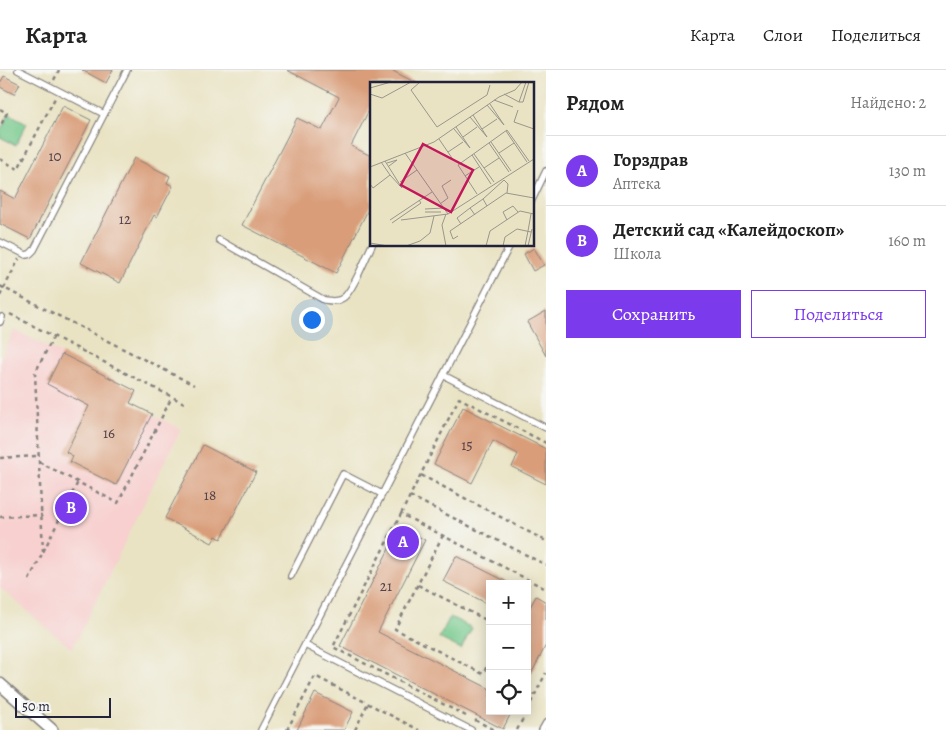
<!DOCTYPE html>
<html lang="ru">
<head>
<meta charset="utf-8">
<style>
  :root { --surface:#fff; --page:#f6f6f6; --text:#222; --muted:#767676; --line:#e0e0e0; --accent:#7c3aed }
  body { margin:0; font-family:Alegreya,serif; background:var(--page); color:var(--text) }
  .controls { position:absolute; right:15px; bottom:15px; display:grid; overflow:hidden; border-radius:0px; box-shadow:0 2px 12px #0003 }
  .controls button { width:45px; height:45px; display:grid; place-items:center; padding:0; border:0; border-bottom:1px solid var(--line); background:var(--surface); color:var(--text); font:25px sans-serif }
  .scale { position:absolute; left:15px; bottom:12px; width:96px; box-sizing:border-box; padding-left:5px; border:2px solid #22223b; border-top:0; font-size:14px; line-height:18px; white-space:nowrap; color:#22223b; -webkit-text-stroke:4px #f6f6f2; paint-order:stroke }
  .you { position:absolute; left:311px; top:249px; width:18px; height:18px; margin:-12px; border:4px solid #fff; border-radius:50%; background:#1a73e8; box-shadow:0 0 0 8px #1a73e833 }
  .badge { display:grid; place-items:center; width:32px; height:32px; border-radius:50%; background:var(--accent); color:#fff; font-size:16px; font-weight:700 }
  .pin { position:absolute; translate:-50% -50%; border:2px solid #fff; box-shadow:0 1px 5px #0006 }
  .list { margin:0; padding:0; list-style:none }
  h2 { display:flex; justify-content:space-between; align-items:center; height:65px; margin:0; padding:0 20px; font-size:21px }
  h2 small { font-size:16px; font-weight:400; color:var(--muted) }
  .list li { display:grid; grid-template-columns:32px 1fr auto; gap:15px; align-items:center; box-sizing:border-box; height:70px; padding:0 20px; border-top:1px solid var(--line) }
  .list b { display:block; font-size:19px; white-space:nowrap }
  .list p { margin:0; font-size:16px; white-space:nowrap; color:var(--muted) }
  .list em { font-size:16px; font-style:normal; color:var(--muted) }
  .actions { display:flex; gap:10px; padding:15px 20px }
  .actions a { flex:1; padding:11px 0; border:1px solid var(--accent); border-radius:0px; text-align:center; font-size:18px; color:var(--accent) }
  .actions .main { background:var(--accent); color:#fff }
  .icon { flex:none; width:28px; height:28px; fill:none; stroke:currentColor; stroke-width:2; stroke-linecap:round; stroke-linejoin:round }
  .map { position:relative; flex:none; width:546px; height:660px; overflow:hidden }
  header { display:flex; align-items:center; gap:30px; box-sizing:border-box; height:70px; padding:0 25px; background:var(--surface); border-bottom:1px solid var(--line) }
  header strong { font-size:24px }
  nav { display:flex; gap:28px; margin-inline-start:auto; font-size:18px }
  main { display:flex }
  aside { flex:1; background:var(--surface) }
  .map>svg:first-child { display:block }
</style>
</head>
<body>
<header>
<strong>Карта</strong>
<nav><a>Карта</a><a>Слои</a><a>Поделиться</a></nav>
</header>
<main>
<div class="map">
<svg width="546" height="660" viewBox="0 0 546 660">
  <rect width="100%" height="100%" fill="#f6f6f2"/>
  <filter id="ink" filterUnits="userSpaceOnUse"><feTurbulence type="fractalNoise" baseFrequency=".02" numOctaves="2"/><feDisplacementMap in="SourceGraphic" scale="10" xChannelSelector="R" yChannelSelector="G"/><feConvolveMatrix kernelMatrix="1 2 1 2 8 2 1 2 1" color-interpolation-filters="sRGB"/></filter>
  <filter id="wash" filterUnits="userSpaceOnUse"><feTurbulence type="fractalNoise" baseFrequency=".0096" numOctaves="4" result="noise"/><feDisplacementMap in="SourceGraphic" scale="20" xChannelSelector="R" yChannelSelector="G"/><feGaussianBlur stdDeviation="1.12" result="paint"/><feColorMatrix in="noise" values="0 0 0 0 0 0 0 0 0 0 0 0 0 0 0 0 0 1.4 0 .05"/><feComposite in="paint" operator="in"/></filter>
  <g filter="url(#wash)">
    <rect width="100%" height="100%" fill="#e9e3c3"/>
    <path fill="#f7d0cf" d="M15,260L136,321L130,333L181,359L72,579L0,518V289Z"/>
    <g fill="#76c98c" stroke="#4c7664">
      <path d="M9,44L27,53L16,75L0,67V61Z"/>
      <path d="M450,547L472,558L461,579L439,568Z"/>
    </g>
    <g id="blocks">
      <g fill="#d99d79">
        <path d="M82,0H113L106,13Z"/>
        <path d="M287,0H391L418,14H371V36L351,76L371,86V134L336,203L242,155L297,48L322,60L339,27Z"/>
        <path d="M4,6L20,14L14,24L0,17V13Z"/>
        <path d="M63,36L91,50L30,169L0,154V121L15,129Z"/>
        <path d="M134,88L170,106L167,113L173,116L157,147L154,145L120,213L81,193Z"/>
        <path d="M534,178L544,195L533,201L524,184Z"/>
        <path d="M546,241V286L527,252Z"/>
        <path d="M62,284L136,321L130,333L152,344L116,415L70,392L73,386L66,382L89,336L47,314Z"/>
        <path d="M463,337L546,379V414L512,397L518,384L493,371L472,413L434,394Z"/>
        <path d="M203,375L256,402L221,469L216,466L212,473L165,448Z"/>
        <path d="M400,457L425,470L378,562L490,619V641H512L503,659L340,576Z"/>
        <path d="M456,486L511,514H490V535L443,511Z"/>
        <path d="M536,526L546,532V575L527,612V543Z"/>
        <path d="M315,623L353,642L344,660H297Z"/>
      </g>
    </g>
  </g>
  <g filter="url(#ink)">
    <use href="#blocks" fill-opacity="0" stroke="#86827f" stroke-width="1"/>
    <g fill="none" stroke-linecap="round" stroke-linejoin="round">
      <defs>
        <g id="service">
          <path d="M18,0L104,44"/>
          <path d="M532,130L546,101"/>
          <path d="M219,170L324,230C331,231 337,232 343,228C353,221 366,187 372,175"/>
          <path d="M0,172L26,185L30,184L34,180L127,0"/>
          <path d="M0,252L2,247"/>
          <path d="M443,305L546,358"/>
          <path d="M291,506L343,404L382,424"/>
          <path d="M305,575L471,660"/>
          <path d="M261,660L510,175"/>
          <path d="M542,660L546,653"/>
        </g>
        <path id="minor" d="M0,614L52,660"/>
      </defs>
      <use href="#service" stroke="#86827f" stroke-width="8"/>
      <use href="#minor" stroke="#86827f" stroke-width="14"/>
      <g stroke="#86827f" stroke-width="2.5" stroke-dasharray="4 4" stroke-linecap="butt">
        <path d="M54,10L59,0"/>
        <path d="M0,39L7,43L0,57"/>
        <path d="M0,89L18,99L55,28"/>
        <path d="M0,216L194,315"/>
        <path d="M0,226L19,189"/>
        <path d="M10,244L184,333"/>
        <path d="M0,388L38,386"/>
        <path d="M39,392L118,433L172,327"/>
        <path d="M421,405L546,471"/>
        <path d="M410,426L546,495"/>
        <path d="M401,444L459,328L546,373"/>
        <path d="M0,447L42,445"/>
        <path d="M443,465L395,559L483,604L490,590"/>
        <path d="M43,482L35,303L54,266"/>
        <path d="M29,510L78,412"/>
        <path d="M418,515L490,552"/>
        <path d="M527,517L530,511"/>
        <path d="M527,640L546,603"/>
        <path d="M466,646L333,577L401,444L546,519"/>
        <path d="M475,650L494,660"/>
        <path d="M287,660L315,606L419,660"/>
        <path d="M355,660L368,633"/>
        <path d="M517,660L527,641"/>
      </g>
      <use href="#service" stroke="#fff" stroke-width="5.5"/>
      <use href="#minor" stroke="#fff" stroke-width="11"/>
    </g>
  </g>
  <g text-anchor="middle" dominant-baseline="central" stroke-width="4" stroke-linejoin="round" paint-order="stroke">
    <g font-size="15" fill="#50414a">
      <text x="55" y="86">10</text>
      <text x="125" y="149">12</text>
      <text x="109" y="363">16</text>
      <text x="467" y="375">15</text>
      <text x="210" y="425">18</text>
      <text x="386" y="516">21</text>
    </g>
  </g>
  <g transform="translate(370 12)">
    <rect width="164" height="164" fill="#e9e3c3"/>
    <path fill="none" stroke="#99968d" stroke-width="1" d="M50,0L41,8L67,45L117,13L120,3M0,6L21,0M0,12L12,16L41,0M134,12L149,20M124,18L143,25M149,20H153L159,0M149,20L156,0M117,23L134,43L120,22M148,28L144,40L164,47M100,35L117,55L103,33M84,47L100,66L86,45M112,47L127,37M136,49L157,80M93,55L107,45M69,57L84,79M121,60L141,89M119,61L139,90M78,70L93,60M35,71L78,132M129,71L144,61M104,72L124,100M102,73L121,102M15,79L32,106L20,93M17,81L27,78L19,84M0,85L64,60L129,15L145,8L152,0M114,86L129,76M95,94L109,85M30,100L47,88M0,102L3,106L20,93L11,80M107,112L88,83L137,48L159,79M70,122L78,116L72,104L81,98M117,124L113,117L134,98L138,102L137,111M55,127L74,126M55,130H71M76,132L72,143L76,164M105,133L100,126L113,117M20,138L62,110M31,138L78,132L164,77M137,138L133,130L143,124L148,130M22,141L51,121L49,118M91,142L87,136L100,126M158,149L161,132M88,154L83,157L80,149L136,111L164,116M0,161L18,164M36,164L50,159L60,151L64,134M116,164L120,149L150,129L164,132M133,164L135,155L147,147L161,150M155,164L158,149M158,164L162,147"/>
    <path fill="#c2185b" fill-opacity="0.15" stroke="#c2185b" stroke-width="2.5" d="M53,62L103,88L81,130L31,103Z"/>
    <rect width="164" height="164" fill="none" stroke="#22223b" stroke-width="2.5"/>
  </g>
</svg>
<div class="controls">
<button>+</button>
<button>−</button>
<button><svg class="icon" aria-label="locate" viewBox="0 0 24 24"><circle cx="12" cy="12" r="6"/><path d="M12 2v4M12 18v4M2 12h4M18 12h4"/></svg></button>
</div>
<div class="scale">50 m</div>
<div class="you"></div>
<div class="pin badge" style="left:403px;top:472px">A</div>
<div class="pin badge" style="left:71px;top:438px">B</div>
</div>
<aside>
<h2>Рядом<small>Найдено: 2</small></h2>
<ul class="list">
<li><span class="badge">A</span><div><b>Горздрав</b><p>Аптека</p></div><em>130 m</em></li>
<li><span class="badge">B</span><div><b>Детский сад «Калейдоскоп»</b><p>Школа</p></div><em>160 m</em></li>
</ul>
<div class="actions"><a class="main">Сохранить</a><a>Поделиться</a></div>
</aside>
</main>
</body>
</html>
